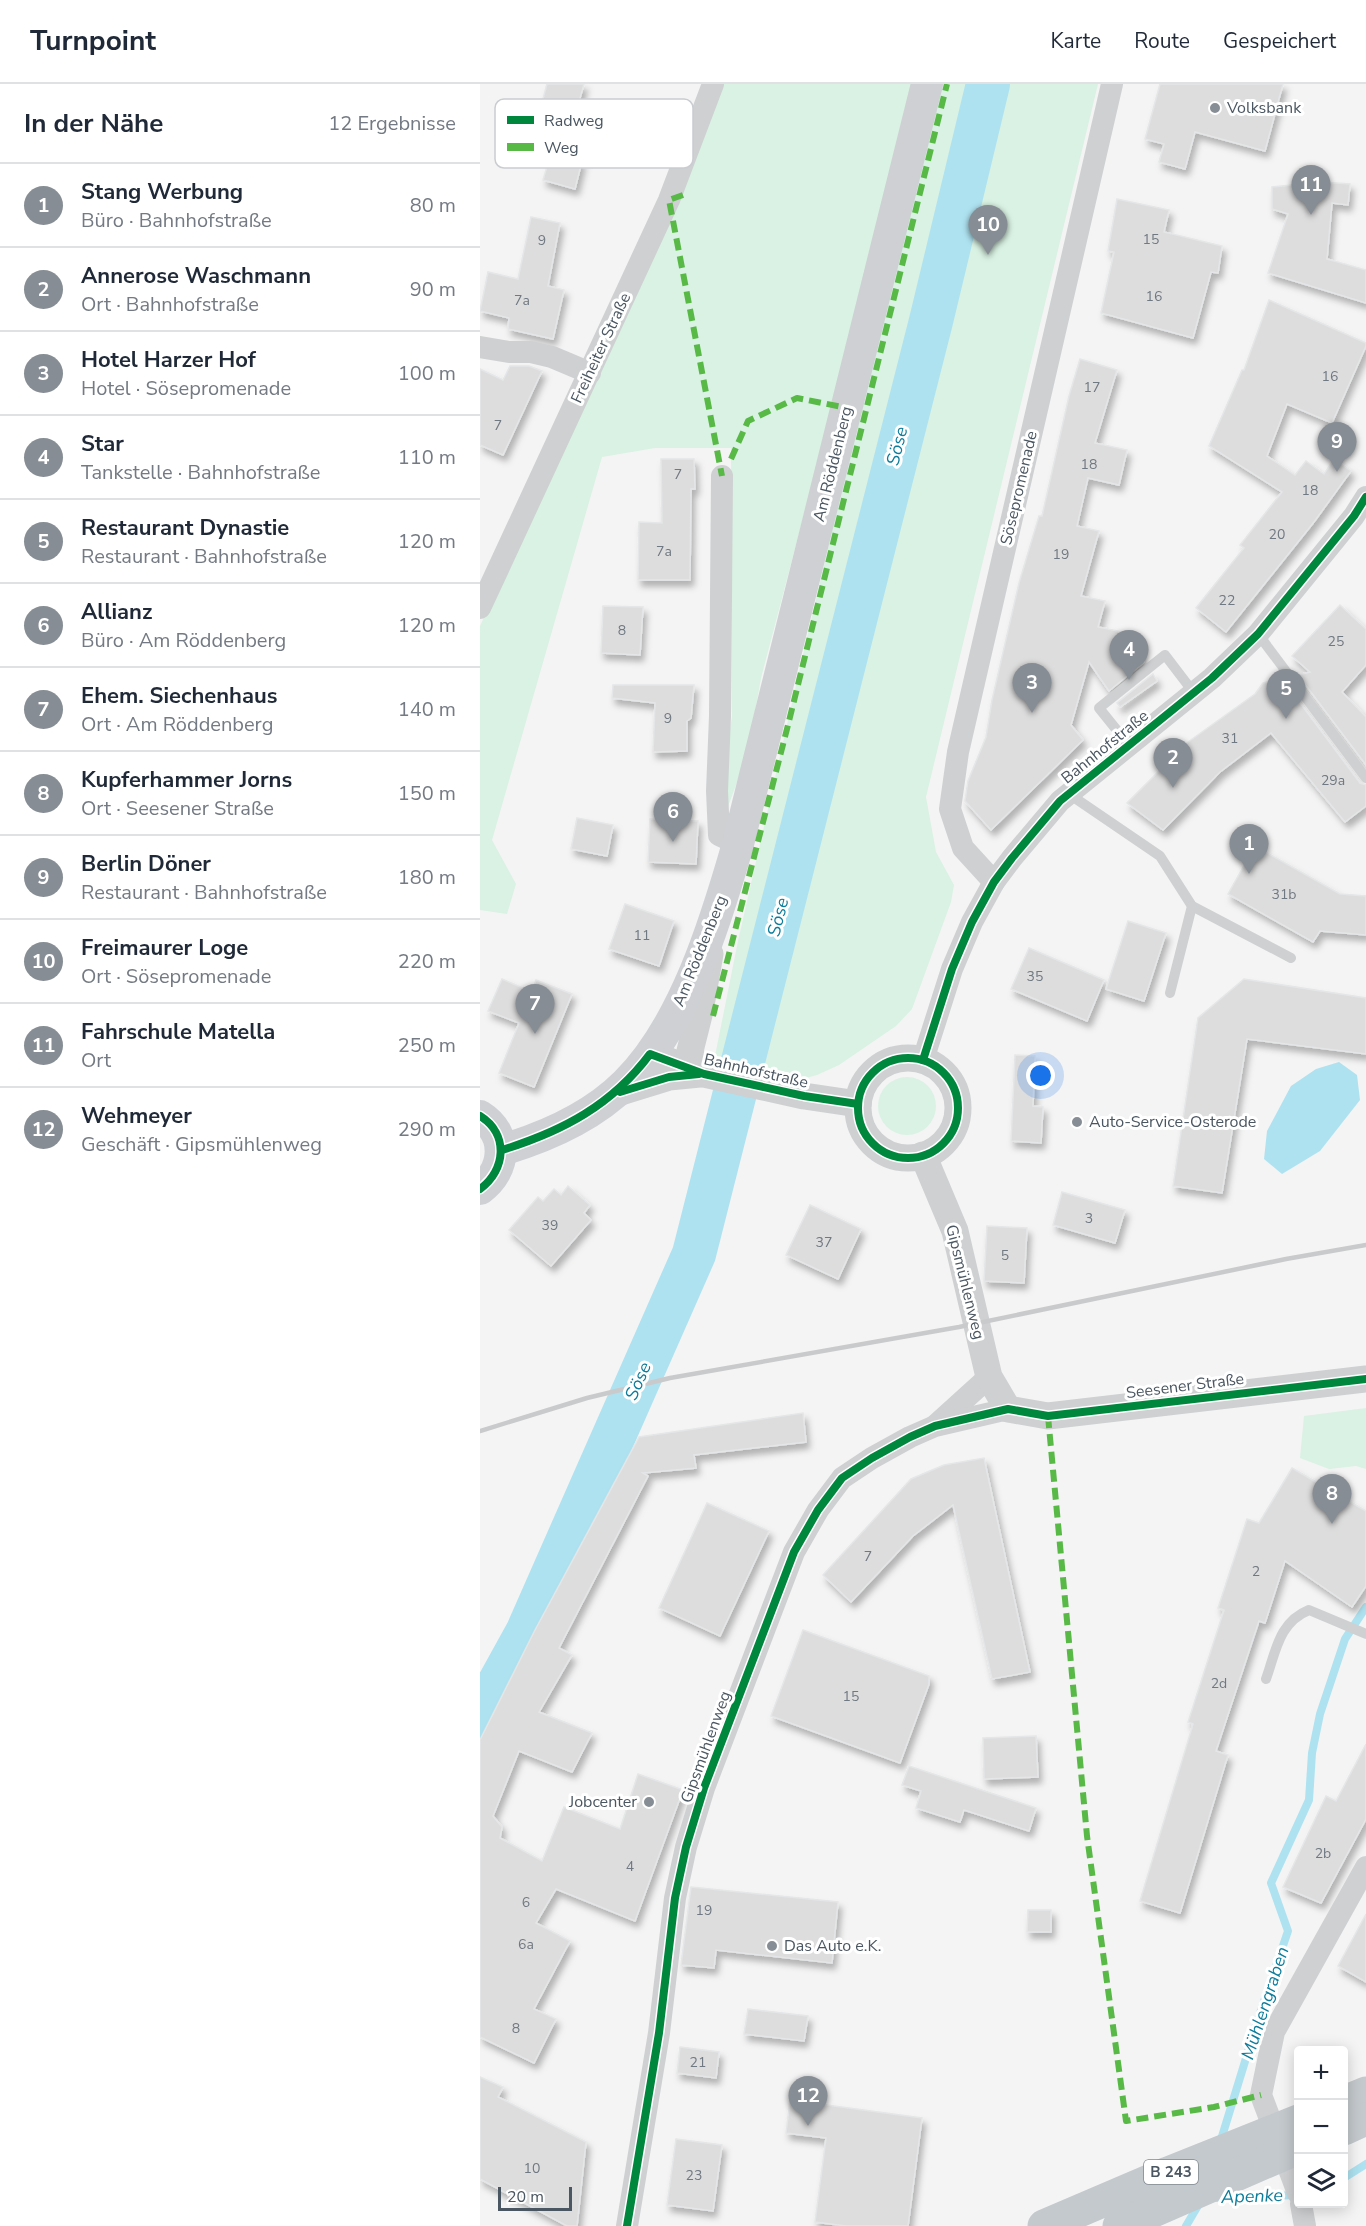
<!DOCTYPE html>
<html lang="de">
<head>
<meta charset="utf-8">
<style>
  :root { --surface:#fff; --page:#f2f2f3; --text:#1f2937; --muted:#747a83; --line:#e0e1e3; --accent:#868d94 }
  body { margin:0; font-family:"Nunito Sans",sans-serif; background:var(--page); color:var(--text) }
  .controls { position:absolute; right:18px; bottom:18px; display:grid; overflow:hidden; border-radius:6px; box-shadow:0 3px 15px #0003 }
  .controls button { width:54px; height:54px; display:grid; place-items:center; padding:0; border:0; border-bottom:2px solid var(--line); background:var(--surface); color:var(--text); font:30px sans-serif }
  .scale { position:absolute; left:18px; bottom:15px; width:74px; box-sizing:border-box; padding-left:6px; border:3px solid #4a5661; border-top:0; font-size:16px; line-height:21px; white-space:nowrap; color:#4a5661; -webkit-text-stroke:4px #fff; paint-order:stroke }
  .you { position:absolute; left:561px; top:992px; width:21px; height:21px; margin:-15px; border:4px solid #fff; border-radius:50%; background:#1a73e8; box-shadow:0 0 0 9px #1a73e833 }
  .badge { display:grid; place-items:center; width:39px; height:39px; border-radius:50%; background:var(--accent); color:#fff; font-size:20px; font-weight:700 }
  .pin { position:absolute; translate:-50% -50px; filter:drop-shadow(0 2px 3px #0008) }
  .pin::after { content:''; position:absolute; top:32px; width:21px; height:18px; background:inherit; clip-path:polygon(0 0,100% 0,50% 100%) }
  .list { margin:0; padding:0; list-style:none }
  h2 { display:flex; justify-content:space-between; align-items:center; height:78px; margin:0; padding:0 24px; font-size:26px }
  h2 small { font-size:20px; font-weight:400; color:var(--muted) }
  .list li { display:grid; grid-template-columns:39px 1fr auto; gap:18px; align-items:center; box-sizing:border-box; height:84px; padding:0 24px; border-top:2px solid var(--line) }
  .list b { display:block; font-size:22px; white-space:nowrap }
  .list p { margin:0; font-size:20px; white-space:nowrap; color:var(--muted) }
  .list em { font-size:20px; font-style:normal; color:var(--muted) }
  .icon { flex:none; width:33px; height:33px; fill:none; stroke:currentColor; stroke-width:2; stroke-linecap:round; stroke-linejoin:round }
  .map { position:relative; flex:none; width:886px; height:2142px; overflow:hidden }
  header { display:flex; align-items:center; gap:36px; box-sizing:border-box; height:84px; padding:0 30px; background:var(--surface); border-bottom:2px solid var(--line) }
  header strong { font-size:28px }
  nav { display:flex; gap:33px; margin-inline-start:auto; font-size:21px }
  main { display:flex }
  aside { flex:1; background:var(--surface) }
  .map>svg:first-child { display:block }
</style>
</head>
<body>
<header>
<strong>Turnpoint</strong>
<nav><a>Karte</a><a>Route</a><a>Gespeichert</a></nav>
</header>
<main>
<aside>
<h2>In der Nähe<small>12 Ergebnisse</small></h2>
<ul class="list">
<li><span class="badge">1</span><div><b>Stang Werbung</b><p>Büro · Bahnhofstraße</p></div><em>80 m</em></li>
<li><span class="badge">2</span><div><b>Annerose Waschmann</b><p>Ort · Bahnhofstraße</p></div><em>90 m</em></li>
<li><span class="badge">3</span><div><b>Hotel Harzer Hof</b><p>Hotel · Sösepromenade</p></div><em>100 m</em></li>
<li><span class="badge">4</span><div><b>Star</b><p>Tankstelle · Bahnhofstraße</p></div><em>110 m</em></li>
<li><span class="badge">5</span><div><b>Restaurant Dynastie</b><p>Restaurant · Bahnhofstraße</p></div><em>120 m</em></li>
<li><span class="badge">6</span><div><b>Allianz</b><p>Büro · Am Röddenberg</p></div><em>120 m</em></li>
<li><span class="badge">7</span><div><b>Ehem. Siechenhaus</b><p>Ort · Am Röddenberg</p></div><em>140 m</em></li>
<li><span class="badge">8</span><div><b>Kupferhammer Jorns</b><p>Ort · Seesener Straße</p></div><em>150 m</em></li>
<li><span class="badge">9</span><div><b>Berlin Döner</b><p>Restaurant · Bahnhofstraße</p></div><em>180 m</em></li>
<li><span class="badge">10</span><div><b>Freimaurer Loge</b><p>Ort · Sösepromenade</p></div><em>220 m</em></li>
<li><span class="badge">11</span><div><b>Fahrschule Matella</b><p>Ort</p></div><em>250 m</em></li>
<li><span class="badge">12</span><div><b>Wehmeyer</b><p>Geschäft · Gipsmühlenweg</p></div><em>290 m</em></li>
</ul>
</aside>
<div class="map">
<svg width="886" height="2142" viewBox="0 0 886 2142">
  <defs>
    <filter id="shadow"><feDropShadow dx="3.5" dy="6" stdDeviation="3" flood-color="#0004"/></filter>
  </defs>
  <rect width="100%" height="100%" fill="#f4f4f4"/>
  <g fill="#d9f2e3">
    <path d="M241,0H437L281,594C273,641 264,686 245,729V673L252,633L251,364H175L122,373L12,756L36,800L27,830L0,826V542L196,118Z"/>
    <path d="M463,0H618L446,713L456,768L474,801L471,818L432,925L416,942L359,981L337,991L326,994L235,972L258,857L322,575L380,328Z"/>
    <circle cx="427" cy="1022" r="29"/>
    <path d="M886,1324V1385L876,1382L849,1385L820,1374L824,1332Z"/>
  </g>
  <path fill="#aee2f0" d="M859,978L877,991L880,1016L840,1067L802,1090L784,1075L787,1047L811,1002L836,985Z"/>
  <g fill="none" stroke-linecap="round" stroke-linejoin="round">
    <g stroke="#aee2f0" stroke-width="8">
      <path d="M740,2059L778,1935L808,1847L791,1799L829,1716L832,1669L840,1630L865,1555L886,1523"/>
      <path d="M864,2094L886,2080"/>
      <path d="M736,2114L817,2111"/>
      <path d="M706,2142L719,2120"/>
    </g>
    <path stroke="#aee2f0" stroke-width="44" d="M0,1634L47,1549L214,1170L451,237L508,0"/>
  </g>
  <g fill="#ddddde" stroke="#e5e6e7" stroke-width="1.5" filter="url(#shadow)">
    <path d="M67,0H104L95,32L61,22Z"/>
    <path d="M680,0H803L785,67L715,48L705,85L679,78L684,60L665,55Z"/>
    <path d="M71,69L102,77L95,105L63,96Z"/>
    <path d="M843,98L870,100L868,121L852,119L847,175L886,186V219L788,189L808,130L792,125V103Z"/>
    <path d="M637,115L689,126L684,148L742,162L738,189L731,188L713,254L621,229L634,168L628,167Z"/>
    <path d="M51,133L80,139L68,202L84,206L73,255L28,245L29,234L0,227L8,188L38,195Z"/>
    <path d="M789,216L886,259V262L852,339L807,320L787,372L815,391L826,377L844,390L854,375L871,387L834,438L746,548L716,524L764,464L760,461L802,408L729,362L762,286H764Z"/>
    <path d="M600,275L637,286L615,359L647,366L639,401L608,394L597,442L619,447L601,512L625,517L618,543L657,551L653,562L664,578L629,607L609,578L591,641L603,656L511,746L485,717L488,697L506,653L512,616L539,499L559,432H562L589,312Z"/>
    <path d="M30,282H49L62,287L23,371L0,361V285L23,296Z"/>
    <path d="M181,375H214L215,405H211L210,496H158L159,438L182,439Z"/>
    <path d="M860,521L886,545V581L862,608L886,633V681L818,591L830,588L812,572Z"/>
    <path d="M123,522L163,523L160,571L121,569Z"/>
    <path d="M673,590L677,597L640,623L637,619Z"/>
    <path d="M802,595L880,699L886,701V722L865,738L791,649L740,688L683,746L647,719L708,658L775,610L783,599Z"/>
    <path d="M133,601H214L211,634L207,637V667L173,668L175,619L132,614Z"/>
    <path d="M97,734L133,741L127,772L91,765Z"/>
    <path d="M170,735L218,737L216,780L168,778Z"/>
    <path d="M775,762L860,810L886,812V851L840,847L833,858L748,810Z"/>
    <path d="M145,820L194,837L179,882L129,865Z"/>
    <path d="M648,837L686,849L664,917L626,905Z"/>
    <path d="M549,864L624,896L607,937L531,905Z"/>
    <path d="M22,895L52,908L56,896L92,910L54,1003L19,989L39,939L8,927Z"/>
    <path d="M764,895L886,914V970L767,955L742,1109L693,1102L718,934Z"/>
    <path d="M535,971L555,972L553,1022L563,1023L561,1059L531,1057Z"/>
    <path d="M88,1102L110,1121L104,1129L111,1136L71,1182L29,1146L58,1113L63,1117L74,1105L81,1111Z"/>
    <path d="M582,1108L645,1126L635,1159L573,1141Z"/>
    <path d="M330,1121L381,1145L358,1195L306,1171Z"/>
    <path d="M507,1142L547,1144L544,1199L504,1197Z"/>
    <path d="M323,1329L326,1358L214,1371L216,1384L163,1389L168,1392L79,1564L92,1571L59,1628L112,1649L92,1688L39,1667L13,1732L22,1743L20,1754L62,1777L84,1723L140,1745L158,1690L203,1706L155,1837L76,1805L56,1839L90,1857L54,1925L76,1935L54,1979L0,1953V1656L54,1548L159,1353Z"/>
    <path d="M504,1374L550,1588L512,1595L473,1421L433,1452L371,1518L343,1491L431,1395L464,1381Z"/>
    <path d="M812,1384L886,1427V1502L872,1523L805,1477L785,1539L779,1537L736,1667L748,1671L700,1829L660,1817L713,1640L708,1638L744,1526L738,1524L767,1435L779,1439Z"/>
    <path d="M227,1419L289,1447L240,1552L179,1524Z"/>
    <path d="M323,1546L449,1592V1600L420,1679L291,1632Z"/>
    <path d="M556,1652L558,1693L504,1695L503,1654Z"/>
    <path d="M886,1660V1735L841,1819L803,1803L846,1712L856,1717Z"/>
    <path d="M429,1682L556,1724L549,1747L484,1726L480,1738L436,1724L441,1707L422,1701Z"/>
    <path d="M211,1803L358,1818L352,1879L236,1866L234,1884L201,1881Z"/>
    <path d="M548,1826H571V1848H547Z"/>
    <path d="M886,1830V1898L858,1882Z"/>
    <path d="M268,1925L328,1932L324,1957L264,1950Z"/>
    <path d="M200,1963L239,1968L236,1994L197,1989Z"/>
    <path d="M0,1993L23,2003L18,2013L106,2058L97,2142H87L0,2095Z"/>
    <path d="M310,2016L442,2034L428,2142H366L335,2138L346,2054L306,2049Z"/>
    <path d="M196,2055L242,2061L233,2127L187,2121Z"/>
  </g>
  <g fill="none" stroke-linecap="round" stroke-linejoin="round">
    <g stroke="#ced0d2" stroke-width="10">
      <path d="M778,550L886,694"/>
      <path d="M648,660L619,624L685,571L714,609"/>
      <path d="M589,710L680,772L712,822L811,874"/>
      <path d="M690,909L712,822"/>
      <path d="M786,1595C796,1567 799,1538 829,1526L886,1550"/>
    </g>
    <g stroke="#ced0d2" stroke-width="22">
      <path d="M0,263L29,268H51L72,273L110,289"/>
      <path d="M242,392L240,632L237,707L239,751L258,760"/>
      <path d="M0,524L189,116L233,0"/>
      <path d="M514,798L483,764L470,725L478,668L632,0"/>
      <path d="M443,976L472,885L492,838L514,798L532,774L580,717L732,594L778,550L874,432L886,413"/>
      <path d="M456,1341L509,1293"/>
      <path d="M818,2109L781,2011L794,1948L886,1783"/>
      <path d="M821,2120L825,2142"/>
      <path d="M147,2142L179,1949L195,1814L206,1763L224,1704L314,1468L338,1426L362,1394L392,1374L430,1353L455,1342L528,1325"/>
    </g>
    <g stroke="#ced0d2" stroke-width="27">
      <path d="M170,970L224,990L324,1012L378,1020"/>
      <circle cx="428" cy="1024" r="50"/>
      <path d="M215,986L210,967L220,927L230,870"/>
      <path d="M134,1010L189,993L220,990"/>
      <path d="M443,1071L475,1147L509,1293L528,1325L568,1332L886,1295"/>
    </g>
    <g stroke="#ced0d4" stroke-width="32">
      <path d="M0,1032C29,1050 26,1086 0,1105"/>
      <path d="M22,1066C66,1053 113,1032 146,999C204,942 236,837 258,760L447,0"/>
    </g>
    <g stroke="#c4c9cd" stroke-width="33">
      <path d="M864,2018L886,2009"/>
      <path d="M864,2045L886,2035"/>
      <path d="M564,2142L688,2089L818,2037"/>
      <path d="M639,2142L818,2064"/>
    </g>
    <path stroke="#c9cacc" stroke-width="4.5" d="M0,1347L107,1314L190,1294L479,1243L806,1175L886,1161"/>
    <g stroke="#58b947" stroke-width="6" stroke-dasharray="12 6" stroke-linecap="butt">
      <path d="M203,111L189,116L242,392"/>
      <path d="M251,375L268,337L317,314L367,324"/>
      <path d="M233,932L307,645L467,0"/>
      <path d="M568,1332L607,1752L646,2037L734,2023L781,2011"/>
    </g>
    <defs>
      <g id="cycleway">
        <circle cx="428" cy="1024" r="50"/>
        <path d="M443,976L472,885L492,838L514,798L532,774L580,717L732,594L778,550L874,432L886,413"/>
        <path d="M140,1008L189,993L219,990"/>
        <path d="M0,1032C29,1050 26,1086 0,1105"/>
        <path d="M22,1066C83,1047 132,1021 170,970L224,990L324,1012L378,1020"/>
        <path d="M147,2142L179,1949L195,1814L206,1763L224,1704L314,1468L338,1426L362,1394L392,1374L430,1353L455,1342L528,1325L568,1332L886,1295"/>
      </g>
    </defs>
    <use href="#cycleway" stroke="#fff" stroke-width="11"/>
    <use href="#cycleway" stroke="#00873e" stroke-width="8"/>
  </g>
  <g fill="#868d94" stroke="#fff" stroke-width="2">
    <circle cx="735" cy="24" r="6"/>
    <circle cx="597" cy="1038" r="6"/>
    <circle cx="169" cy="1718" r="6"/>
    <circle cx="292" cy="1862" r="6"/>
  </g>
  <g text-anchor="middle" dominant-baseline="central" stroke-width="6" stroke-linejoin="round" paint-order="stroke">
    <g font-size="14" fill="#707881">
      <text x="671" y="155">15</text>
      <text x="62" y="156">9</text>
      <text x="674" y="212">16</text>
      <text x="42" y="216">7a</text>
      <text x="850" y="292">16</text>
      <text x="612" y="303">17</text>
      <text x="18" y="341">7</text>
      <text x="609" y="380">18</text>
      <text x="198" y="390">7</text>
      <text x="830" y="406">18</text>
      <text x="797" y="450">20</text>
      <text x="184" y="467">7a</text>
      <text x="581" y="470">19</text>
      <text x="747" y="516">22</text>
      <text x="142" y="546">8</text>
      <text x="856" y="557">25</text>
      <text x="188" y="634">9</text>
      <text x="750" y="654">31</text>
      <text x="853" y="696">29a</text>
      <text x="804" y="810">31b</text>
      <text x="162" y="851">11</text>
      <text x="555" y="892">35</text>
      <text x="609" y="1134">3</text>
      <text x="70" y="1141">39</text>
      <text x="344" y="1158">37</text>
      <text x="525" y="1171">5</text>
      <text x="388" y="1472">7</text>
      <text x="776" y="1487">2</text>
      <text x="739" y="1599">2d</text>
      <text x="371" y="1612">15</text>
      <text x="843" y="1769">2b</text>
      <text x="150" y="1782">4</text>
      <text x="46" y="1818">6</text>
      <text x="224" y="1826">19</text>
      <text x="46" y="1860">6a</text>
      <text x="36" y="1944">8</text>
      <text x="218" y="1978">21</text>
      <text x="52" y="2084">10</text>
      <text x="214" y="2091">23</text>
    </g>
    <rect fill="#fff" stroke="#808990" stroke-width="1.5" x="664" y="2076" width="54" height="24" rx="4.5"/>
    <g font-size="15" font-weight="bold" fill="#4a5661">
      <text x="691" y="2088">B 243</text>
    </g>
    <g font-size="16" fill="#4a5661" stroke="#fff" text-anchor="start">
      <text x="747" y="24">Volksbank</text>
      <text x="609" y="1038">Auto-Service-Osterode</text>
      <text x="157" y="1718" text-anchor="end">Jobcenter</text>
      <text x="304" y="1862">Das Auto e.K.</text>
    </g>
    <g font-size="16" fill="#4a5661" stroke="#fff">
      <text transform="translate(121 264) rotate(-65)">Freiheiter Straße</text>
      <text transform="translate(353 380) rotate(-76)">Am Röddenberg</text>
      <text transform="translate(539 404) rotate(-77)">Sösepromenade</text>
      <text transform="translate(625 663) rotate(-39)">Bahnhofstraße</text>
      <text transform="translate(220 867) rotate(-68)">Am Röddenberg</text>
      <text transform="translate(276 987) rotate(13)">Bahnhofstraße</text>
      <text transform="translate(485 1198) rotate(76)">Gipsmühlenweg</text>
      <text transform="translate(705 1302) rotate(-7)">Seesener Straße</text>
      <text transform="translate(226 1663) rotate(-70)">Gipsmühlenweg</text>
    </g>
    <g font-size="18" font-style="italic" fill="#0c7c9b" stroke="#fff">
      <text transform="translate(417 362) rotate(-76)">Söse</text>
      <text transform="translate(298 833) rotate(-76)">Söse</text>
      <text transform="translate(158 1297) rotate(-66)">Söse</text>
      <text transform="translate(785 1919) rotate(-72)">Mühlengraben</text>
      <text transform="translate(772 2112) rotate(-2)">Apenke</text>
    </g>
  </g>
  <rect x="15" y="15" width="198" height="69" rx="9" fill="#fff" stroke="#c9ccd0" stroke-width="1.5"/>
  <rect x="27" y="32" width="27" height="8" fill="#00873e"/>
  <rect x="27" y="59" width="27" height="8" fill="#58b947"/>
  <g font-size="16" fill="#4a5661">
    <text x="64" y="42">Radweg</text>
    <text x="64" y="69">Weg</text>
  </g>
</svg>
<div class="controls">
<button>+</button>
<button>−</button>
<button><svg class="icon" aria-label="layers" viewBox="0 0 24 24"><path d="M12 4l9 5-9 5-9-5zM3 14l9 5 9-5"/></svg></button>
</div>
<div class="scale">20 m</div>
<div class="you"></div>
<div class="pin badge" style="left:769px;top:790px">1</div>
<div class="pin badge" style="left:693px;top:704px">2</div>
<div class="pin badge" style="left:552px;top:629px">3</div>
<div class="pin badge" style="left:649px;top:596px">4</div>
<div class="pin badge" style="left:806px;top:635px">5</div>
<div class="pin badge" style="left:193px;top:758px">6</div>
<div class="pin badge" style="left:55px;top:950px">7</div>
<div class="pin badge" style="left:852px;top:1440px">8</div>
<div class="pin badge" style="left:857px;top:388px">9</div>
<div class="pin badge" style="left:508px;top:171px">10</div>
<div class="pin badge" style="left:831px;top:131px">11</div>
<div class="pin badge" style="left:328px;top:2042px">12</div>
</div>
</main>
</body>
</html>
